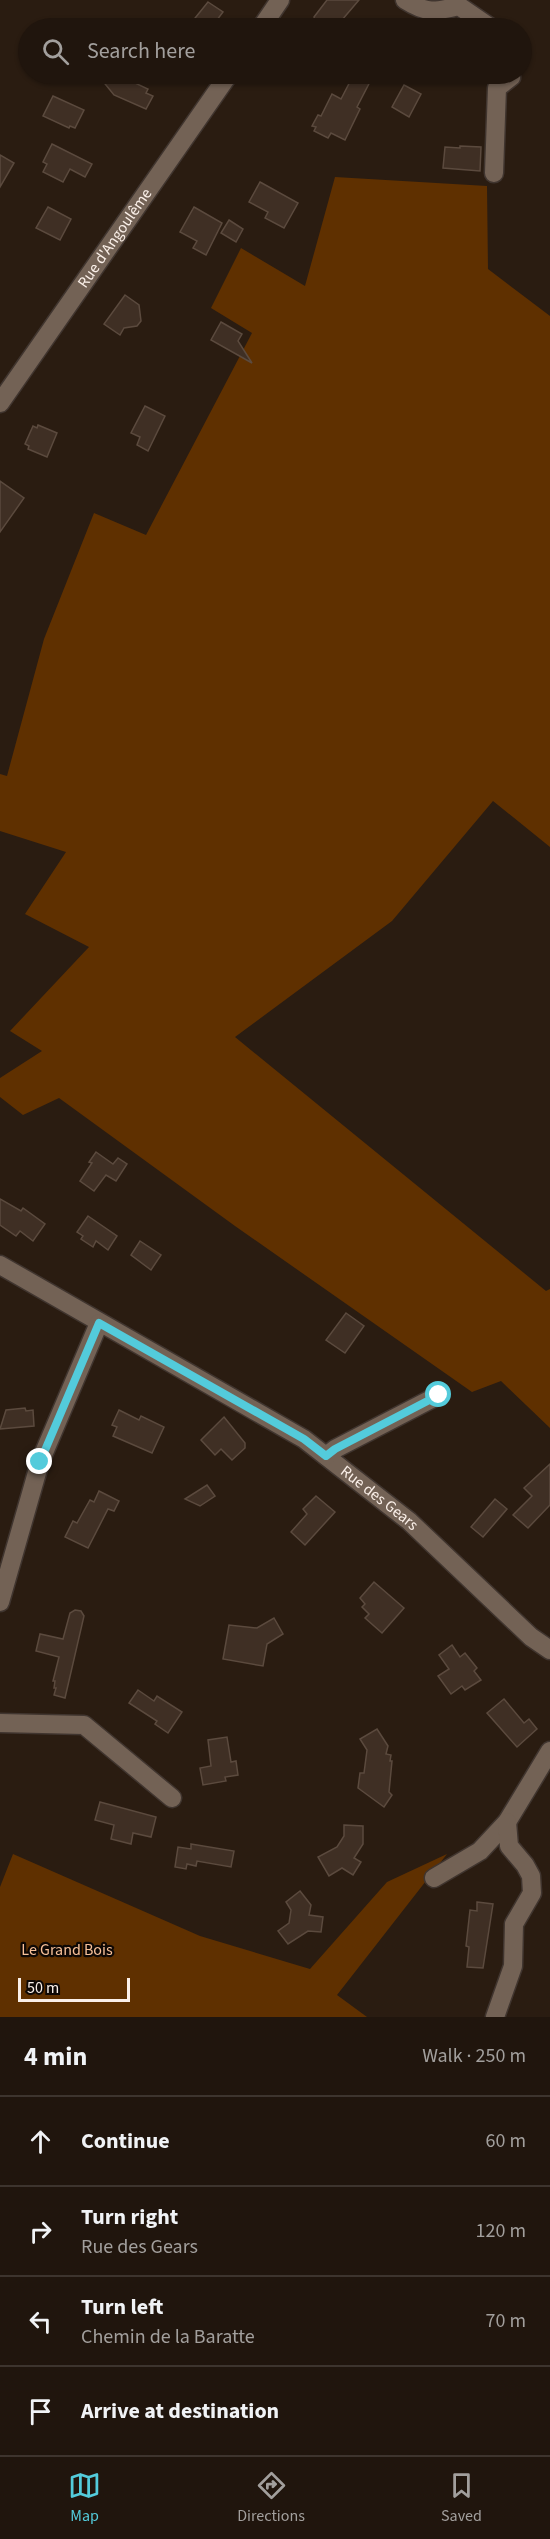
<!DOCTYPE html>
<html lang="en">
<head>
<meta charset="utf-8">
<style>
  :root { --surface:#20150d; --page:#281e16; --text:#f1f3f6; --muted:#a29f9d; --line:#3d342e; --accent:#53cbdb }
  body { margin:0; font-family:"Source Sans 3",sans-serif; background:var(--page); color:var(--text) }
  .scale { position:absolute; left:18px; bottom:15px; width:112px; box-sizing:border-box; padding-left:6px; border:3px solid #faefe8; border-top:0; font-size:16px; line-height:21px; white-space:nowrap; color:#faefe8; -webkit-text-stroke:4px #0e0805; paint-order:stroke }
  .stop { position:absolute; width:18px; height:18px; margin:-14px; border:4px solid #53cbdb; border-radius:50%; background:#fff }
  .stop.end { background:#53cbdb; border-color:#fff; box-shadow:0 2px 6px #0008 }
  .list { margin:0; padding:0; list-style:none }
  h2 { display:flex; justify-content:space-between; align-items:center; height:78px; margin:0; padding:0 24px; font-size:26px }
  h2 small { font-size:20px; font-weight:400; color:var(--muted) }
  .list li { display:grid; grid-template-columns:39px 1fr auto; gap:18px; align-items:center; box-sizing:border-box; height:90px; padding:0 24px; border-top:2px solid var(--line) }
  .list b { display:block; font-size:22px; white-space:nowrap }
  .list p { margin:0; font-size:20px; white-space:nowrap; color:var(--muted) }
  .list em { font-size:20px; font-style:normal; color:var(--muted) }
  .icon { flex:none; width:33px; height:33px; fill:none; stroke:currentColor; stroke-width:2; stroke-linecap:round; stroke-linejoin:round }
  .map { position:relative; flex:none; width:550px; height:2017px; overflow:hidden }
  .search { position:absolute; background:var(--surface); box-shadow:0 2px 4px #0004; left:18px; right:18px; top:18px; height:66px; display:flex; align-items:center; gap:15px; box-sizing:border-box; padding:0 21px; border-radius:33px; color:var(--muted); font-size:22px }
  .sheet { height:438px; background:var(--surface) }
  nav { display:flex; justify-content:space-around; align-items:center; box-sizing:border-box; height:84px; border-top:2px solid var(--line); background:var(--surface); font-size:16px; color:var(--muted) }
  nav a { display:grid; justify-items:center; gap:3px }
  nav .on { color:var(--accent) }
  .map>svg:first-child { display:block }
</style>
</head>
<body>
<div class="map">
<svg width="550" height="2017" viewBox="0 0 550 2017">
  <rect width="100%" height="100%" fill="#2a1c11"/>
  <g fill="#5f3000">
    <path d="M335,177L487,186L488,269L550,316V847L493,801L392,921L235,1037L546,1291L550,1289V1428L501,1381L472,1392L235,1226L59,1098L23,1115L0,1097V1078L42,1051L10,1031L89,947L25,914L66,852L0,831V774L7,776L44,639L94,513L146,535L252,333L211,308L241,248L305,286Z"/>
    <path d="M13,1854L200,1936L310,1969L387,1882L447,1854L337,1995L367,2017H0V1887Z"/>
  </g>
  <g fill="#3f2f24" stroke="#5b4a3e" stroke-width="1.5">
    <path d="M327,0H359L336,27L324,28L315,22L314,17Z"/>
    <path d="M208,2L223,12L211,28H187Z"/>
    <path d="M97,74H116L148,89L146,93L153,96L146,109L114,95Z"/>
    <path d="M354,74H374L357,107L360,109L345,140L331,133L328,138L314,131L316,127L312,126L318,115L321,116L332,94L341,99Z"/>
    <path d="M404,85L421,94L409,117L392,107Z"/>
    <path d="M53,96L84,110L75,128L70,126L69,128L43,116Z"/>
    <path d="M52,144L92,164L85,177L70,169L63,182L43,172L47,164L43,162Z"/>
    <path d="M460,146L481,147L480,171L443,168L445,147L460,148Z"/>
    <path d="M0,155L14,163L0,187Z"/>
    <path d="M260,182L298,203L284,228L265,218L268,212L249,202Z"/>
    <path d="M48,207L71,219L60,240L36,228Z"/>
    <path d="M194,207L222,223L206,255L193,248L197,241L180,232Z"/>
    <path d="M229,220L243,229L236,242L221,233Z"/>
    <path d="M125,295L139,305L141,321L137,326L124,328L120,335L104,324Z"/>
    <path d="M221,322L242,334L238,341L252,363L211,340Z"/>
    <path d="M145,406L165,416L148,451L137,445L140,437L131,433Z"/>
    <path d="M38,425L57,433L47,457L28,449L29,446L25,444L33,426L37,428Z"/>
    <path d="M0,481L24,498L0,532Z"/>
    <path d="M96,1152L113,1164L118,1158L127,1164L116,1181L106,1175L94,1191L80,1181L92,1163L89,1162Z"/>
    <path d="M0,1199L21,1211L23,1208L45,1224L33,1241L20,1231L16,1236L0,1225Z"/>
    <path d="M88,1216L117,1236L108,1250L96,1241L93,1247L81,1239L83,1236L77,1232Z"/>
    <path d="M140,1241L161,1255L151,1270L131,1255Z"/>
    <path d="M346,1313L364,1326L345,1353L326,1340Z"/>
    <path d="M25,1408L26,1411L33,1410L34,1426L0,1429L6,1410Z"/>
    <path d="M119,1410L139,1420L141,1416L164,1427L152,1453L113,1436L117,1427L112,1425Z"/>
    <path d="M224,1417L245,1443V1448L232,1460L221,1449L215,1455L201,1440Z"/>
    <path d="M550,1464V1505L528,1528L513,1515L532,1496L524,1488Z"/>
    <path d="M207,1485L215,1496L200,1506L185,1499Z"/>
    <path d="M99,1491L119,1501L114,1511L108,1509L88,1548L65,1537L73,1521L77,1523L90,1500L94,1502Z"/>
    <path d="M316,1496L335,1512L305,1545L291,1532L307,1514L303,1509Z"/>
    <path d="M495,1499L507,1509L483,1537L471,1527Z"/>
    <path d="M374,1582L404,1608L382,1633L365,1618L369,1614L362,1607L365,1604L360,1598Z"/>
    <path d="M75,1610L81,1611L84,1616L65,1698L54,1695L56,1688H54L55,1681H53L59,1657L36,1651L40,1634L63,1639L70,1613Z"/>
    <path d="M274,1618L283,1634L267,1644L263,1666L223,1659L229,1625L257,1628Z"/>
    <path d="M452,1645L460,1657L465,1653L477,1668L474,1671L481,1680L465,1690L462,1686L451,1694L438,1676L449,1669L439,1655Z"/>
    <path d="M138,1690L154,1701L157,1696L182,1712L168,1733L155,1724L157,1721L129,1703Z"/>
    <path d="M504,1699L524,1723L529,1719L537,1729L517,1747L487,1713Z"/>
    <path d="M377,1729L388,1746L386,1754L391,1755L390,1761H392L389,1792L392,1795L384,1807L358,1788L360,1773H364L367,1750L360,1739Z"/>
    <path d="M227,1737L231,1762L236,1761L238,1775L225,1777L226,1781L203,1785L200,1768L211,1766L208,1740Z"/>
    <path d="M100,1802L156,1817L151,1837L133,1833L131,1844L111,1839L114,1825L95,1820Z"/>
    <path d="M344,1825L363,1826V1844L354,1858L361,1862L353,1875L342,1868L329,1876L318,1857L337,1847L344,1836Z"/>
    <path d="M191,1844L234,1851L231,1867L197,1861L196,1866L187,1864L186,1869L175,1867L178,1847L191,1849Z"/>
    <path d="M300,1891L311,1905L309,1915L323,1917L321,1932L308,1931L288,1944L278,1931L289,1923L291,1910L286,1902Z"/>
    <path d="M477,1902L493,1904L483,1968L467,1967L469,1947L466,1946L470,1910L477,1911Z"/>
  </g>
  <g fill="none" stroke-linecap="round" stroke-linejoin="round">
    <defs>
      <g id="minor">
        <path d="M405,0C427,14 435,12 459,6L491,28"/>
        <path d="M261,28L280,0"/>
        <path d="M494,173L497,88L511,77L510,74"/>
        <path id="s1" d="M0,403L229,74"/>
        <path id="s2" d="M0,1265L304,1439L409,1521L531,1637L550,1650"/>
        <path d="M326,1456L335,1449L439,1395"/>
        <path d="M0,1602L40,1462L99,1323"/>
        <path d="M0,1723L84,1725L172,1798"/>
        <path d="M434,1878L480,1851L507,1822L550,1751"/>
        <path d="M495,2017L513,1966L514,1924L532,1893L531,1876L525,1865L509,1846L507,1822"/>
      </g>
    </defs>
    <use href="#minor" stroke="#40352f" stroke-width="21"/>
    <use href="#minor" stroke="#736255" stroke-width="18"/>
  </g>
  <g fill="none" stroke-linecap="round" stroke-linejoin="round">
    <path stroke="#53cbdb" stroke-width="8" d="M40,1462L99,1323L304,1439L326,1456L335,1449L439,1395"/>
  </g>
  <g text-anchor="middle" dominant-baseline="central" stroke-width="4.5" stroke-linejoin="round" paint-order="stroke">
    <g font-size="16" fill="#faefe8" stroke="#0e0805">
      <text stroke="none"><textPath href="#s1" startOffset="201">Rue d'Angoulême</textPath></text>
      <text stroke="none"><textPath href="#s2" startOffset="446">Rue des Gears</textPath></text>
    </g>
    <g font-size="16" fill="#f8c199" stroke="#0e0805">
      <text x="67" y="1950">Le Grand Bois</text>
    </g>
  </g>
</svg>
<div class="scale">50 m</div>
<div class="stop" style="left:439px;top:1395px"></div>
<div class="stop end" style="left:40px;top:1462px"></div>
<div class="search"><svg class="icon" aria-label="search" viewBox="0 0 24 24"><circle cx="10" cy="10" r="6"/><path d="M15 15l6 6"/></svg>Search here</div>
</div>
<section class="sheet">
<h2>4 min<small>Walk · 250 m</small></h2>
<ul class="list">
<li><svg class="icon" aria-label="ahead" viewBox="0 0 24 24"><path d="M12 20V5M6 11l6-6 6 6"/></svg><div><b>Continue</b></div><em>60 m</em></li>
<li><svg class="icon" aria-label="right" viewBox="0 0 24 24"><path d="M7 20v-9h11M14 6l5 5-5 5"/></svg><div><b>Turn right</b><p>Rue des Gears</p></div><em>120 m</em></li>
<li><svg class="icon" aria-label="left" viewBox="0 0 24 24"><path d="M17 20v-9H6M10 6l-5 5 5 5"/></svg><div><b>Turn left</b><p>Chemin de la Baratte</p></div><em>70 m</em></li>
<li><svg class="icon" aria-label="arrive" viewBox="0 0 24 24"><path d="M6 21V4h12l-3 4 3 4H6"/></svg><div><b>Arrive at destination</b></div></li>
</ul>
</section>
<nav>
<a class="on"><svg class="icon" aria-label="map" viewBox="0 0 24 24"><path d="M3 6l6-2 6 2 6-2v14l-6 2-6-2-6 2zM9 4v14M15 6v14"/></svg>Map</a>
<a><svg class="icon" aria-label="directions" viewBox="0 0 24 24"><path d="M12 3l9 9-9 9-9-9zM9 14v-3h6M13 9l2 2-2 2"/></svg>Directions</a>
<a><svg class="icon" aria-label="saved" viewBox="0 0 24 24"><path d="M7 4h10v16l-5-4-5 4z"/></svg>Saved</a>
</nav>
</body>
</html>
